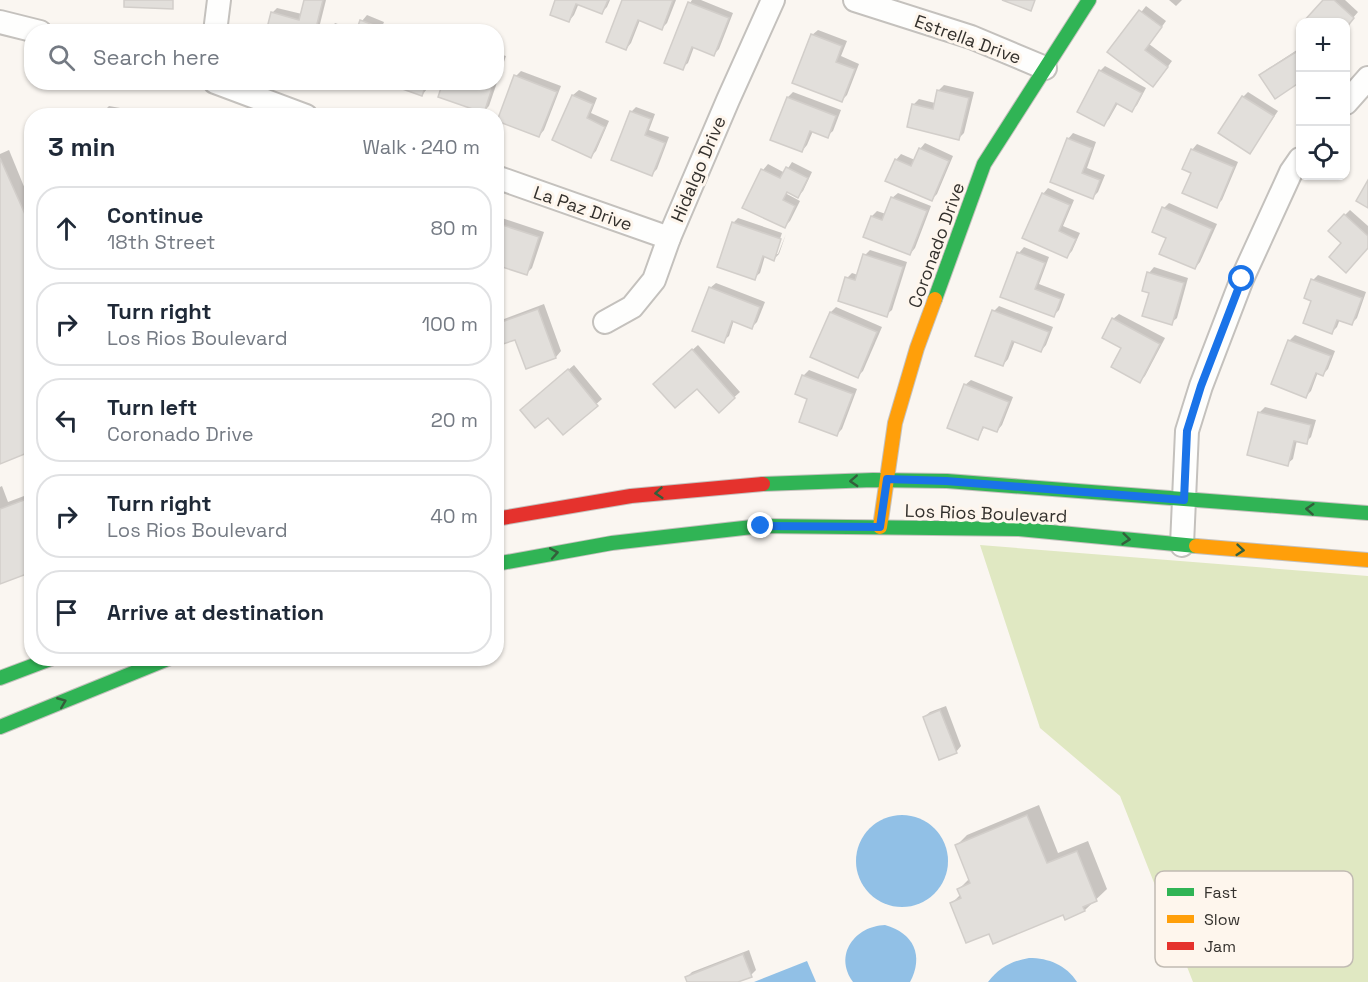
<!DOCTYPE html>
<html lang="en">
<head>
<meta charset="utf-8">
<style>
  :root { --surface:#fff; --page:#f6f6f7; --text:#1f2937; --muted:#747a83; --line:#e0e1e3 }
  body { margin:0; font-family:"Space Grotesk",sans-serif; background:var(--page); color:var(--text) }
  .controls { position:absolute; right:18px; top:18px; display:grid; overflow:hidden; border-radius:12px; box-shadow:0 2px 4px #0004 }
  .controls button { width:54px; height:54px; display:grid; place-items:center; padding:0; border:0; border-bottom:2px solid var(--line); background:var(--surface); color:var(--text); font:30px sans-serif }
  .stop { position:absolute; width:18px; height:18px; margin:-14px; border:4px solid #1a73e8; border-radius:50%; background:#fff }
  .stop.end { background:#1a73e8; border-color:#fff; box-shadow:0 2px 6px #0008 }
  .list { margin:0; padding:0; list-style:none }
  h2 { display:flex; justify-content:space-between; align-items:center; height:78px; margin:0; padding:0 24px; font-size:26px }
  h2 small { font-size:20px; font-weight:400; color:var(--muted) }
  .list li { display:grid; grid-template-columns:39px 1fr auto; gap:18px; align-items:center; box-sizing:border-box; height:84px; margin:0 12px 12px; padding:0 12px; border:2px solid var(--line); border-radius:24px }
  .list b { display:block; font-size:22px; white-space:nowrap }
  .list p { margin:0; font-size:20px; white-space:nowrap; color:var(--muted) }
  .list em { font-size:20px; font-style:normal; color:var(--muted) }
  .icon { flex:none; width:33px; height:33px; fill:none; stroke:currentColor; stroke-width:2; stroke-linecap:round; stroke-linejoin:round }
  .map { position:relative; flex:none; width:1368px; height:982px; overflow:hidden }
  .search { position:absolute; background:var(--surface); box-shadow:0 2px 4px #0004; left:24px; top:24px; width:480px; height:66px; display:flex; align-items:center; gap:15px; box-sizing:border-box; padding:0 21px; border-radius:24px; color:var(--muted); font-size:22px }
  .panel { position:absolute; background:var(--surface); box-shadow:0 2px 4px #0004; left:24px; top:108px; width:480px; height:558px; border-radius:24px }
  .map>svg:first-child { display:block }
</style>
</head>
<body>
<div class="map">
<svg width="1368" height="982" viewBox="0 0 1368 982">
  <rect width="100%" height="100%" fill="#faf6f1"/>
  <path fill="#e0e8c2" d="M980,545L1368,576V982H1193L1120,796L1040,728Z"/>
  <g fill="#91c0e6">
    <circle cx="902" cy="861" r="46"/>
    <path d="M885,925C914,933 924,956 910,982H853C833,955 855,926 885,925Z"/>
    <path d="M1029,958C1049,958 1066,965 1077,982H988C999,968 1011,961 1029,958Z"/>
    <path d="M807,961L816,982H754Z"/>
  </g>
  <g fill="#0003">
    <path d="M306,0H326L318,32H267L272,13L277,8L302,14Z"/>
    <path d="M557,0H610L607,7L602,12L579,3L574,15L569,21Z"/>
    <path d="M624,0H676L667,23L662,28L640,20L631,43L626,49Z"/>
    <path d="M692,0H701L733,13L719,49L714,54L694,47L688,63L682,68L690,3Z"/>
    <path d="M1169,0H1182L1176,6Z"/>
    <path d="M1325,0H1345L1358,12L1346,26V22H1305Z"/>
    <path d="M1146,6L1166,21L1149,44L1172,61L1158,80L1110,52Z"/>
    <path d="M367,15L384,22L380,32H329L335,23L358,31L362,21Z"/>
    <path d="M429,26L445,32H423Z"/>
    <path d="M818,30L847,41L841,56L859,64L847,95L842,100L812,35Z"/>
    <path d="M1300,48V80L1275,96L1266,70Z"/>
    <path d="M496,53L506,56L489,106L484,111L444,82H496Z"/>
    <path d="M1105,66L1146,88L1137,105L1132,110L1118,103L1109,119L1103,124L1100,71Z"/>
    <path d="M521,71L561,86L544,130L539,136L516,76Z"/>
    <path d="M388,82H430L427,89L422,95Z"/>
    <path d="M944,85L974,92L964,133L959,138L914,104L919,99L935,103L939,90Z"/>
    <path d="M579,90L597,98L591,113L609,121L596,151L591,156L554,140L573,95Z"/>
    <path d="M793,92L841,110L833,131L827,136L813,131L807,145L802,151L788,97Z"/>
    <path d="M1248,92L1278,111L1250,152L1243,97Z"/>
    <path d="M109,106L148,113L147,116H103L104,111Z"/>
    <path d="M636,107L655,114L649,130L669,137L657,169L652,174L631,112Z"/>
    <path d="M1073,133L1096,142L1087,168L1105,175L1098,192L1093,197L1052,182L1068,139Z"/>
    <path d="M925,143L953,156L937,194L931,200L896,160L901,154L915,160L920,149Z"/>
    <path d="M1197,144L1238,162L1222,200L1216,206L1193,172L1192,150Z"/>
    <path d="M9,150L32,206V449L0,462V154Z"/>
    <path d="M792,162L812,172L803,191L798,196L788,191L787,194L800,201L790,221L784,227L763,170L768,164L785,173Z"/>
    <path d="M1048,188L1074,200L1063,226L1080,233L1072,251L1067,256L1043,194Z"/>
    <path d="M898,193L931,206L915,248L910,254L872,216L877,211L886,214L892,198Z"/>
    <path d="M1169,203L1217,224L1200,262L1195,268L1168,238L1164,208Z"/>
    <path d="M1350,210L1368,226V247L1344,243L1345,215Z"/>
    <path d="M496,216L544,232L532,268L526,274L496,264Z"/>
    <path d="M738,218L782,233L775,254H778L786,234L779,254L774,259L765,256L760,273L754,278L733,223Z"/>
    <path d="M1024,247L1049,257L1039,284L1065,294L1059,310L1053,316L1002,296L1019,253Z"/>
    <path d="M870,250L907,262L892,310L886,315L847,278L852,273L858,275L865,255Z"/>
    <path d="M1154,267L1188,278L1177,318L1171,323L1150,292L1149,273Z"/>
    <path d="M1318,275L1366,292L1357,318L1351,324L1340,319L1337,327L1332,332L1313,300V280Z"/>
    <path d="M716,283L765,302L757,322L752,327L734,320L729,336L723,341L710,288Z"/>
    <path d="M544,304L561,351L556,357L527,367L516,338L498,344L496,322Z"/>
    <path d="M999,306L1053,327L1046,345L1041,351L1015,341L1008,359L1003,365L994,311Z"/>
    <path d="M836,307L882,327L863,371L858,376L812,356L831,312Z"/>
    <path d="M1119,314L1165,338L1145,376L1140,381L1123,348L1113,319Z"/>
    <path d="M1295,335L1335,351L1328,369L1323,374L1318,372L1311,391L1306,396L1289,341Z"/>
    <path d="M698,345L740,392L719,411L697,386L660,379Z"/>
    <path d="M574,365L602,399L563,433L548,415L527,405Z"/>
    <path d="M809,370L857,389L842,429L836,435L809,398L797,393L803,376Z"/>
    <path d="M971,380L1013,397L1002,425L997,431L985,426L978,438L965,385Z"/>
    <path d="M1265,407L1316,420L1311,437L1306,442L1297,440L1293,459L1287,464L1249,454L1260,412Z"/>
    <path d="M2,486L8,502L32,493V571L0,583V487Z"/>
    <path d="M946,706L961,746L956,752L924,717L930,712Z"/>
    <path d="M1039,805L1058,853L1088,841L1107,889L1085,910L1066,918L1064,913L990,932L952,903L961,894L959,889L970,878L956,846L967,835Z"/>
    <path d="M749,950L756,970L751,975L734,982H689L687,977L692,972Z"/>
  </g>
  <g fill="#e2dfdb" stroke="#d2ceca" stroke-width="1.5">
    <path d="M124,0H173V9L124,7Z"/>
    <path d="M304,0H323L315,32H266L271,12L299,20Z"/>
    <path d="M555,0H608L602,14L576,4L569,22L550,15Z"/>
    <path d="M622,0H673L662,30L638,20L626,50L606,42Z"/>
    <path d="M1002,0H1035L1031,11Z"/>
    <path d="M1323,0H1334L1354,18L1346,28V22H1303Z"/>
    <path d="M688,2L729,18L714,56L692,47L683,70L664,63Z"/>
    <path d="M1139,10L1162,27L1145,50L1168,67L1153,87L1107,52Z"/>
    <path d="M360,20L379,27L378,32H356Z"/>
    <path d="M811,34L842,46L836,62L855,69L842,102L792,83Z"/>
    <path d="M1296,52L1300,59V82L1275,99L1259,75Z"/>
    <path d="M1099,70L1142,93L1132,112L1116,103L1104,126L1077,112Z"/>
    <path d="M514,75L557,92L539,137L497,121Z"/>
    <path d="M383,82H427L422,96Z"/>
    <path d="M443,82L465,83L494,82L484,113L438,97Z"/>
    <path d="M937,90L969,98L959,140L907,127L912,104L933,109Z"/>
    <path d="M572,95L593,104L587,118L605,127L591,158L552,140Z"/>
    <path d="M1242,96L1274,116L1250,154L1218,133Z"/>
    <path d="M787,97L836,116L828,138L810,131L802,152L770,140Z"/>
    <path d="M630,111L651,119L645,135L665,143L652,176L611,160Z"/>
    <path d="M1067,138L1092,148L1082,173L1100,180L1093,199L1050,182Z"/>
    <path d="M919,148L949,161L932,201L885,181L895,159L911,166Z"/>
    <path d="M1191,149L1234,167L1217,208L1182,193L1191,173L1182,169Z"/>
    <path d="M0,158L32,230V451L0,464Z"/>
    <path d="M786,167L808,178L798,198L787,192L783,200L795,206L785,228L742,208L761,169L780,178Z"/>
    <path d="M1368,180V208L1356,201Z"/>
    <path d="M1042,193L1070,205L1059,231L1076,239L1067,258L1022,238Z"/>
    <path d="M891,197L927,211L910,255L863,237L871,216L882,220Z"/>
    <path d="M1162,207L1212,229L1195,269L1159,254L1166,238L1152,232Z"/>
    <path d="M1344,214L1368,236V248L1346,273L1329,257L1341,243L1328,231Z"/>
    <path d="M732,222L781,239L774,261L763,256L755,280L717,267Z"/>
    <path d="M496,223L539,237L527,275L496,265Z"/>
    <path d="M1017,252L1045,263L1035,289L1061,299L1054,317L1000,297Z"/>
    <path d="M863,254L903,267L887,317L838,301L845,277L855,280Z"/>
    <path d="M1147,272L1184,283L1172,325L1142,316L1149,293L1142,291Z"/>
    <path d="M1311,279L1362,298L1352,325L1337,320L1332,334L1303,323L1311,301L1304,298Z"/>
    <path d="M709,287L760,307L752,329L732,321L724,343L692,331Z"/>
    <path d="M538,309L556,358L526,369L515,340L497,346L496,324Z"/>
    <path d="M992,310L1049,332L1041,352L1012,341L1003,366L975,356Z"/>
    <path d="M830,312L877,332L858,378L810,357Z"/>
    <path d="M1112,318L1160,344L1140,383L1111,367L1121,348L1102,338Z"/>
    <path d="M1288,340L1331,356L1323,376L1316,373L1306,398L1271,384Z"/>
    <path d="M692,349L735,398L719,413L697,389L675,408L653,384Z"/>
    <path d="M568,369L598,406L563,435L548,418L535,428L520,410Z"/>
    <path d="M802,375L853,394L837,436L799,422L807,399L795,394Z"/>
    <path d="M964,384L1009,402L997,432L983,427L978,440L947,428Z"/>
    <path d="M1258,412L1311,425L1307,444L1294,441L1288,466L1247,455Z"/>
    <path d="M32,497V572L0,584V509Z"/>
    <path d="M940,710L957,753L939,760L923,717Z"/>
    <path d="M1027,815L1047,863L1077,851L1097,901L1083,907L1085,911L1065,920L1063,915L993,944L989,934L966,943L950,903L961,898L957,889L970,883L955,845Z"/>
    <path d="M743,954L752,977L738,982H687L685,977Z"/>
  </g>
  <g fill="none" stroke-linecap="round" stroke-linejoin="round">
    <defs>
      <g id="street">
        <path d="M855,0L971,37L1045,68"/>
        <path d="M0,22L40,32"/>
        <path d="M215,32L219,0"/>
        <path d="M215,82L306,116"/>
        <path d="M1346,103L1368,78"/>
        <path d="M496,177L669,238"/>
        <path d="M605,322L632,307L654,280L669,238L728,100L773,0"/>
        <path d="M1182,545L1187,431L1201,386L1242,279L1291,172L1300,159"/>
      </g>
      <g id="fast">
        <path d="M935,299L984,164L1089,0"/>
        <path d="M763,484L873,480L947,481L1368,513"/>
        <path d="M496,564L612,543L761,526L1019,529L1196,546"/>
        <path d="M0,678L53,658"/>
        <path d="M0,727L170,658"/>
      </g>
      <g id="slow">
        <path d="M880,527L895,423L917,348L935,299"/>
        <path d="M1196,546L1368,560"/>
      </g>
      <path id="jam" d="M496,519L631,496L763,484"/>
    </defs>
    <use href="#street" stroke="#c4c1bd" stroke-width="26"/>
    <use href="#fast" stroke="#c4c1bd" stroke-width="16"/>
    <use href="#slow" stroke="#c4c1bd" stroke-width="16"/>
    <use href="#jam" stroke="#c4c1bd" stroke-width="16"/>
    <use href="#street" stroke="#fefefd" stroke-width="22"/>
    <use href="#fast" stroke="#30b455" stroke-width="14"/>
    <use href="#slow" stroke="#ff9f0a" stroke-width="14"/>
    <use href="#jam" stroke="#e5322d" stroke-width="14"/>
  </g>
  <defs><path id="oneway-chevron" d="M-2-3.5L2.5 0L-2 3.5" fill="none" stroke-width="1.6" stroke-linecap="round" stroke-linejoin="round" transform="scale(1.5)"/></defs>
  <g stroke="#335f3b">
    <use href="#oneway-chevron" transform="translate(854 481) rotate(177)"/>
    <use href="#oneway-chevron" transform="translate(659 493) rotate(175)"/>
    <use href="#oneway-chevron" transform="translate(1310 509) rotate(-176)"/>
    <use href="#oneway-chevron" transform="translate(1126 539) rotate(6)"/>
    <use href="#oneway-chevron" transform="translate(1240 550) rotate(5)"/>
    <use href="#oneway-chevron" transform="translate(554 553) rotate(-10)"/>
    <use href="#oneway-chevron" transform="translate(62 702) rotate(-22)"/>
  </g>
  <g fill="none" stroke-linecap="round" stroke-linejoin="round">
    <path stroke="#1a73e8" stroke-width="8" d="M761,526L880,527L887,479L946,481L1184,500L1187,431L1201,386L1242,279"/>
  </g>
  <g text-anchor="middle" dominant-baseline="central" stroke-width="6" stroke-linejoin="round" paint-order="stroke">
    <g font-size="18" fill="#34312d" stroke="#fef6ed">
      <text transform="translate(968 39) rotate(20)">Estrella Drive</text>
      <text transform="translate(698 169) rotate(-67)">Hidalgo Drive</text>
      <text transform="translate(583 208) rotate(19)">La Paz Drive</text>
      <text transform="translate(936 245) rotate(-70)">Coronado Drive</text>
      <text transform="translate(986 513) rotate(2)">Los Rios Boulevard</text>
    </g>
  </g>
  <rect x="1155" y="871" width="198" height="96" rx="9" fill="#fef6ed" stroke="#c1bbb3" stroke-width="1.5"/>
  <rect x="1167" y="888" width="27" height="8" fill="#30b455"/>
  <rect x="1167" y="915" width="27" height="8" fill="#ff9f0a"/>
  <rect x="1167" y="942" width="27" height="8" fill="#e5322d"/>
  <g font-size="16" fill="#34312d">
    <text x="1204" y="898">Fast</text>
    <text x="1204" y="925">Slow</text>
    <text x="1204" y="952">Jam</text>
  </g>
</svg>
<div class="controls">
<button>+</button>
<button>−</button>
<button><svg class="icon" aria-label="locate" viewBox="0 0 24 24"><circle cx="12" cy="12" r="6"/><path d="M12 2v4M12 18v4M2 12h4M18 12h4"/></svg></button>
</div>
<div class="stop" style="left:1242px;top:279px"></div>
<div class="stop end" style="left:761px;top:526px"></div>
<div class="search"><svg class="icon" aria-label="search" viewBox="0 0 24 24"><circle cx="10" cy="10" r="6"/><path d="M15 15l6 6"/></svg>Search here</div>
<section class="panel">
<h2>3 min<small>Walk · 240 m</small></h2>
<ul class="list">
<li><svg class="icon" aria-label="ahead" viewBox="0 0 24 24"><path d="M12 20V5M6 11l6-6 6 6"/></svg><div><b>Continue</b><p>18th Street</p></div><em>80 m</em></li>
<li><svg class="icon" aria-label="right" viewBox="0 0 24 24"><path d="M7 20v-9h11M14 6l5 5-5 5"/></svg><div><b>Turn right</b><p>Los Rios Boulevard</p></div><em>100 m</em></li>
<li><svg class="icon" aria-label="left" viewBox="0 0 24 24"><path d="M17 20v-9H6M10 6l-5 5 5 5"/></svg><div><b>Turn left</b><p>Coronado Drive</p></div><em>20 m</em></li>
<li><svg class="icon" aria-label="right" viewBox="0 0 24 24"><path d="M7 20v-9h11M14 6l5 5-5 5"/></svg><div><b>Turn right</b><p>Los Rios Boulevard</p></div><em>40 m</em></li>
<li><svg class="icon" aria-label="arrive" viewBox="0 0 24 24"><path d="M6 21V4h12l-3 4 3 4H6"/></svg><div><b>Arrive at destination</b></div></li>
</ul>
</section>
</div>
</body>
</html>
